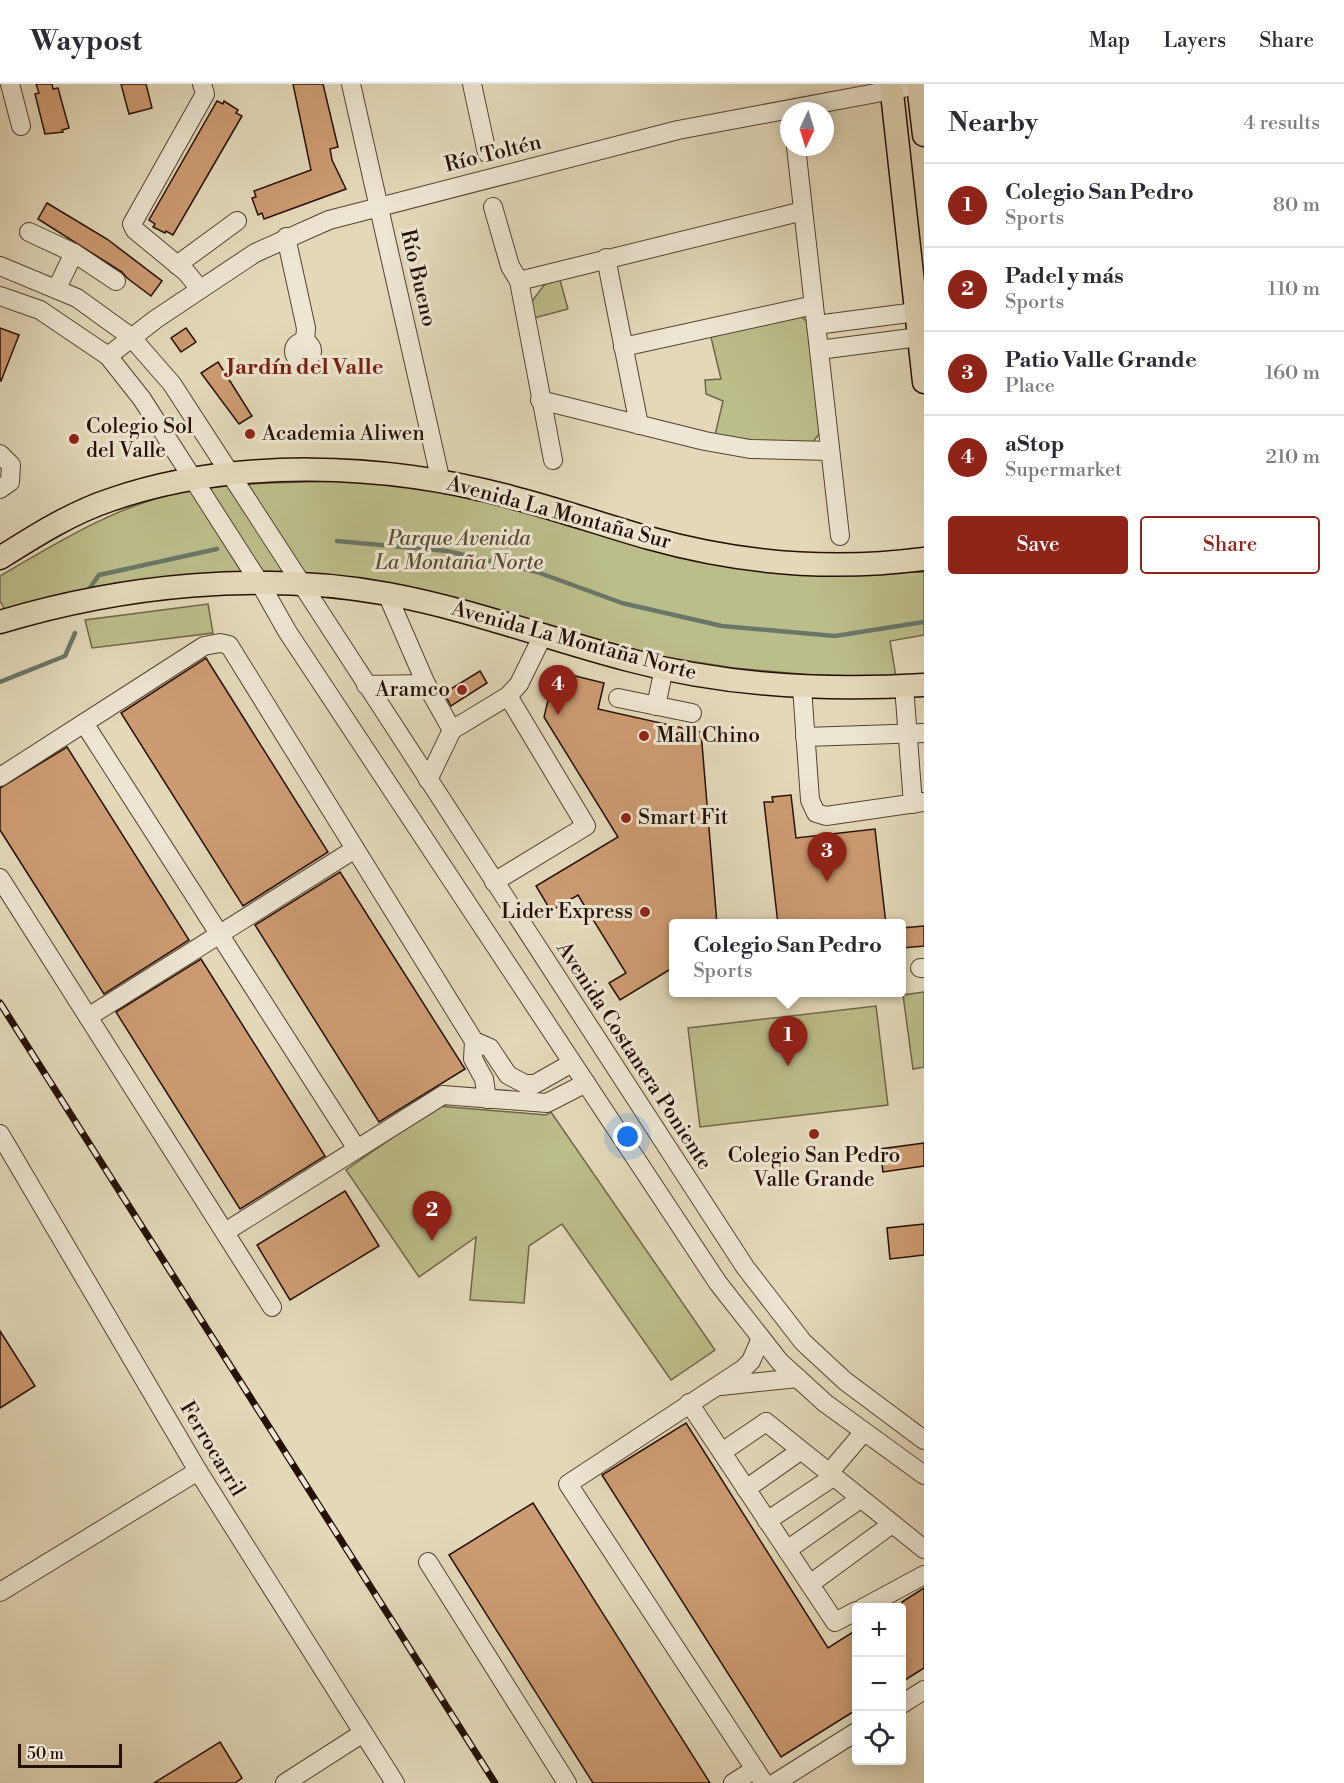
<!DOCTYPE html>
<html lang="en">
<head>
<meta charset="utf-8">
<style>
  :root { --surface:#fff; --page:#f7f7f7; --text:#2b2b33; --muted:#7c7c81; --line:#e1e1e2; --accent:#8f2418 }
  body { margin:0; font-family:"Libre Bodoni",serif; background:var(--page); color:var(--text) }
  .controls { position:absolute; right:18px; bottom:18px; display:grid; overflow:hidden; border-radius:6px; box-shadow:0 3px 15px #0003 }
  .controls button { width:54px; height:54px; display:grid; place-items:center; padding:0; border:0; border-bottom:2px solid var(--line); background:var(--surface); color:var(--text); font:30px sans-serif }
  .compass { position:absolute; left:780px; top:18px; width:54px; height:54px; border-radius:50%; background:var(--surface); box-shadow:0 3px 15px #0003; rotate:184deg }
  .scale { position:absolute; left:18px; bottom:15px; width:104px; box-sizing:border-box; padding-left:6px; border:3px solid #251006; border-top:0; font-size:16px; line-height:21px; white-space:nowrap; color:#251006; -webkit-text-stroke:4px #ede6d2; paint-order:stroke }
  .you { position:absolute; left:628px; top:1053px; width:21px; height:21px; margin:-15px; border:4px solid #fff; border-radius:50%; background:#1a73e8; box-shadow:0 0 0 9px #1a73e833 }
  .badge { display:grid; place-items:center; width:39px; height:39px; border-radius:50%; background:var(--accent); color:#fff; font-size:20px; font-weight:700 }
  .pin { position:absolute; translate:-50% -50px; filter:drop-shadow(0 2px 3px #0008) }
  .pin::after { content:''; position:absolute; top:32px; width:21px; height:18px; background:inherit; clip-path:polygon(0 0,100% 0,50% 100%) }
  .popup { position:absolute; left:669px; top:835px; width:237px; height:78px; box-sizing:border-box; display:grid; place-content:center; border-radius:6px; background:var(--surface); filter:drop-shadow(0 2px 4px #0005); font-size:20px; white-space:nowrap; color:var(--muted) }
  .popup b { font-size:22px; color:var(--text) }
  .popup::after { content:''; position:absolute; left:50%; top:100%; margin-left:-12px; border:12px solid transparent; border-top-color:var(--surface) }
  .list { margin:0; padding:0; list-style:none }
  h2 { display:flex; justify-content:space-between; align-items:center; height:78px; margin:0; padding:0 24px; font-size:26px }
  h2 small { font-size:20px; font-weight:400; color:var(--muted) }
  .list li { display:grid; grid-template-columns:39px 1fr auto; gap:18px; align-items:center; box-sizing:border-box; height:84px; padding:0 24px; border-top:2px solid var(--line) }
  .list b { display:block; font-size:22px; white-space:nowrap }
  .list p { margin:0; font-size:20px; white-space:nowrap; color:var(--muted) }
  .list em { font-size:20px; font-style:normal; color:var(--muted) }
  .actions { display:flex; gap:12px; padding:18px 24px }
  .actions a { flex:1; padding:14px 0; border:2px solid var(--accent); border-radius:6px; text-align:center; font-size:21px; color:var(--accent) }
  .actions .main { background:var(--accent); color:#fff }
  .icon { flex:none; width:33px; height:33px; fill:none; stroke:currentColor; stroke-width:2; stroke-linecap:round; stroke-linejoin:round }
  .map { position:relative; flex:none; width:924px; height:1699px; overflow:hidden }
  header { display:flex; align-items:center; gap:36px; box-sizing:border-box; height:84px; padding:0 30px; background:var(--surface); border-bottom:2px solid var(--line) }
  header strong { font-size:28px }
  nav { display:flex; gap:33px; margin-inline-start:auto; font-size:21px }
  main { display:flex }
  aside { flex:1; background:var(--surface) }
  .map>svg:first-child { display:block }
</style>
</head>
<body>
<header>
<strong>Waypost</strong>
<nav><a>Map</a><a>Layers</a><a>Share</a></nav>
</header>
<main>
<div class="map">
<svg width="924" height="1699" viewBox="0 0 924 1699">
  <rect width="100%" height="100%" fill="#e3d9b9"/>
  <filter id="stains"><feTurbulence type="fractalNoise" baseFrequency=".00333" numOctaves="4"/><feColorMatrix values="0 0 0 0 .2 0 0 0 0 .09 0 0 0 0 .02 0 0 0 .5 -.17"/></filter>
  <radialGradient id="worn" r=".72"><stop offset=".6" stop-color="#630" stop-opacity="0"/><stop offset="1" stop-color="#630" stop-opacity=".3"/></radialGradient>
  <g fill="#bbbd8a" stroke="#706648" stroke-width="1.5">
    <path d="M560,196L568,225L534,234L530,220L545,200Z"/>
    <path d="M799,230L807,238L820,349L808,364L715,351L723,317L706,310L705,296L721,295L710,249Z"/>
    <path d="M368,396L474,411L565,441L694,477L823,490L924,488V551L890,557L896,593L811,591L734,584L664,573L514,534L220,499L8,531L0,517V492C58,458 119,420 186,407C245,397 308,399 368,396Z"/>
    <path d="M208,520L213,549L92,564L85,536Z"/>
    <path d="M924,908V983L913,985L903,911Z"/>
    <path d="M876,922L888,1021L700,1043L688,944Z"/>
    <path d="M438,1022L546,1031L551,1028L715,1266L671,1296L562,1140L529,1162L524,1219L470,1216L476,1153L419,1193L346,1086Z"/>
  </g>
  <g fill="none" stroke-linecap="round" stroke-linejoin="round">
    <g stroke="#697768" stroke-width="4.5">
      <path d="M337,457L447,467L537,488L622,519L722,542L835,552L924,538"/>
      <path d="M87,508L99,491L217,465"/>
      <path d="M0,598L65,572L75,549"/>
    </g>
  </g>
  <g fill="#cd9b71" stroke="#251006" stroke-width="1.5">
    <path d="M36,0H52L53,5L58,4L69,44L62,46L63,48L45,50L35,10L39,9Z"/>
    <path d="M121,0H146L152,24L129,30Z"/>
    <path d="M293,0H323L338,63L330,65L332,76L346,105L264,135L262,129L258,131L252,114L256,113L254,107L311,86Z"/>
    <path d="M217,17L223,20L224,17L238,26L236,29L242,32L173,151L166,147L165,149L153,143L155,140L149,136Z"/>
    <path d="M47,119L107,155L162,197L151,212L127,194L122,188L38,135Z"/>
    <path d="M0,244L19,251L1,297H0Z"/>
    <path d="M186,244L196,258L181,268L171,254Z"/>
    <path d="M218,278L252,332L239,340L201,289Z"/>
    <path d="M206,574L328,768L243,822L121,629Z"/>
    <path d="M480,587L487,599L451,622L444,609Z"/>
    <path d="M555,587L604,599L598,625L701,648L717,840H674V883L620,916L609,899L626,889L578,811L551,827L536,802L618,753L544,633Z"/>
    <path d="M67,663L189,856L104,910L0,746V704Z"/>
    <path d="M791,711L796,754L875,745L886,840H778L764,718H773L772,713Z"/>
    <path d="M340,788L465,985L379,1038L255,841Z"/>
    <path d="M924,842V862L902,864V844Z"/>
    <path d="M201,875L325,1072L240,1125L116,928Z"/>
    <path d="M924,1059V1082L883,1088L880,1065Z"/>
    <path d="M345,1107L379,1162L290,1216L257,1161Z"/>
    <path d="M924,1140V1171L890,1175L887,1144Z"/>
    <path d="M0,1247L35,1302L0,1324Z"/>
    <path d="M686,1339L828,1564L856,1546V1626L781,1673L602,1391Z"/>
    <path d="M533,1419L710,1699H593L449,1471Z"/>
    <path d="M924,1504V1584L902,1598V1518Z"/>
    <path d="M220,1658L242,1694L235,1699H154Z"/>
  </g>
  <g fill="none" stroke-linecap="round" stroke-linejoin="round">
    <defs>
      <g id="minor">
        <path d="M10,0L21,42"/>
        <path d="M351,0L441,398"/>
        <path d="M472,0L487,69"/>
        <path d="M796,63L840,452"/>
        <path d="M493,123L510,182L519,197L553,376"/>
        <path d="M29,148L74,169L116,197"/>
        <path d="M286,153L306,244L305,257"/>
        <path d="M606,174L639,341"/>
        <path d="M177,181L237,137"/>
        <path d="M0,182L77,214L131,253L172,300L745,1183L803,1258L845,1297L924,1356"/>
        <path d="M519,197L803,127"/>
        <path d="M57,204L74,169"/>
        <path d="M200,205L186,188L135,146L132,140L205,10L202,0"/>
        <path d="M0,212L40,226L108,272L142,315L261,501L287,547L718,1199L780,1278L825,1319L924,1391"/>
        <path d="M816,241L916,228"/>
        <circle cx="303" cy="267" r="9"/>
        <path d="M623,263L814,221"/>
        <path d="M819,266L919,253"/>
        <path d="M108,272L156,235L255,169L329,136L678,46L924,0"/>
        <path d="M540,316L705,357L750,365L830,367"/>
        <path d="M0,370L11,381L10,398L0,405"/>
        <path d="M387,510L426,600L452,646"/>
        <path d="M366,601L426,600"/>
        <path d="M904,602L913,720"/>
        <path d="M802,603L810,716L816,729L826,732L924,718"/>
        <path d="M618,614L692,629"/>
        <path d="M656,622L664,584"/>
        <path d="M84,639L357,1065"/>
        <path d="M805,653L924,649"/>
        <path d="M0,693L204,562L220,559L229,561L474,957L490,964L508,991L525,1000H535L572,979"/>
        <path d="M428,696L452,646L508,612L519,600L543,551"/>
        <path d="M0,794L272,1223"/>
        <path d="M494,798L586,742L508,612"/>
        <path d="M920,884H924"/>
        <path d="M88,933L355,765"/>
        <path d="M474,957L473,975L484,995L487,1015"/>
        <path d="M0,1050L198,1387L395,1699"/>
        <path d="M225,1148L443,1011L547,1019L586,999"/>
        <path d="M761,1254L751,1277L743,1285L568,1400L764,1699"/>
        <path d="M721,1302L798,1294"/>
        <path d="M689,1319L835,1538L856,1527"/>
        <path d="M722,1368L766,1338L924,1465"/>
        <path d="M828,1390L863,1349"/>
        <path d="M746,1405L800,1367"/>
        <path d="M767,1437L833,1393"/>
        <path d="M787,1466L860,1415"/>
        <path d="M428,1478L567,1699"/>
        <path d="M810,1500L892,1440"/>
        <path d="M0,1508L198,1387"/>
        <path d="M863,1524L924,1491"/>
        <path d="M902,1620L924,1606"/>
        <path d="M285,1699L363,1649"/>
        <path d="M733,1699L755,1685"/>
        <path d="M775,1699L856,1648"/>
      </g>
      <g id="major">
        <path d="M891,0L924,298"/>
        <path d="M918,0L924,51"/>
        <path d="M0,474C35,452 71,429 110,416C234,373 386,379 511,413C558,425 603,441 649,454C738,479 832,487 924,475"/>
        <path d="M0,538C123,501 260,487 388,510C470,525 548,555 629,576C725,602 825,607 924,601"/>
      </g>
    </defs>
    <use href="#minor" stroke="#544233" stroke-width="20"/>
    <use href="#major" stroke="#251006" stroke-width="25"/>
    <use href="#minor" stroke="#ede6d2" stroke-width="18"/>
    <use href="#major" stroke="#e3d9b9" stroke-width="22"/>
    <defs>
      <path id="rail" d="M0,919L495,1699"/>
    </defs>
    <use href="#rail" stroke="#251006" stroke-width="7"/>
    <use href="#rail" stroke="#ede6d2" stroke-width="4.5" stroke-dasharray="14" stroke-linecap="butt"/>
  </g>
  <g fill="#8f2418" stroke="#ede6d2" stroke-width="2">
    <circle cx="250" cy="350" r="6"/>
    <circle cx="74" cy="355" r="6"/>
    <circle cx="462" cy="606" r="6"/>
    <circle cx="644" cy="652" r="6"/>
    <circle cx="626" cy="734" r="6"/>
    <circle cx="645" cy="828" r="6"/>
    <circle cx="814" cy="1050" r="6"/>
  </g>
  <g text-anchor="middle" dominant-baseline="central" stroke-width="6" stroke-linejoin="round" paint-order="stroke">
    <g font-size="21" fill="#251006" stroke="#ede6d2">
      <text transform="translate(493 70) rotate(-14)">Río Toltén</text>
      <text transform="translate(418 194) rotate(77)">Río Bueno</text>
      <text transform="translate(559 429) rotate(15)">Avenida La Montaña Sur</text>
      <text transform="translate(574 557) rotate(15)">Avenida La Montaña Norte</text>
      <text transform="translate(634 972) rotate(57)">Avenida Costanera Poniente</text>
      <text transform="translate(212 1365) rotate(59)">Ferrocarril</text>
    </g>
    <g font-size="21" fill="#251006" stroke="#ede6d2" text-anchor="start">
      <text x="86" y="343">Colegio Sol<tspan x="86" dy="24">del Valle</tspan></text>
      <text x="262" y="350">Academia Aliwen</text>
      <text x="450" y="606" text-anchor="end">Aramco</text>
      <text x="656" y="652">Mall Chino</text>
      <text x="638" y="734">Smart Fit</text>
      <text x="633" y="828" text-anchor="end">Lider Express</text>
      <text x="814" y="1072" text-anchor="middle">Colegio San Pedro<tspan x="814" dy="24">Valle Grande</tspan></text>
    </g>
    <g font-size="21" font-style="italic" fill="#5a4d34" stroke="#ede6d2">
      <text x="459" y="455">Parque Avenida<tspan x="459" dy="24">La Montaña Norte</tspan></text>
    </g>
    <g font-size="22" font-weight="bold" fill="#7a1f14" stroke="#ede6d2">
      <text x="305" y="283">Jardín del Valle</text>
    </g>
  </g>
  <rect width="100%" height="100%" filter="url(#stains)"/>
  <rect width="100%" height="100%" fill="url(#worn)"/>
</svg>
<div class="controls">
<button>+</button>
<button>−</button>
<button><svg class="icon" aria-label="locate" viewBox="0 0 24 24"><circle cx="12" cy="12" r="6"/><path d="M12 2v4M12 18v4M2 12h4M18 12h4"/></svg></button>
</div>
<svg class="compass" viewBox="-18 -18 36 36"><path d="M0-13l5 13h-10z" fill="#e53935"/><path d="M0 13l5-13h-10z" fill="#7c7c81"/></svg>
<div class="scale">50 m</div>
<div class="you"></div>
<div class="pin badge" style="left:788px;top:982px">1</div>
<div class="popup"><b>Colegio San Pedro</b>Sports</div>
<div class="pin badge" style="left:432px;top:1157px">2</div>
<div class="pin badge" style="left:827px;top:798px">3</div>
<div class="pin badge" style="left:558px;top:631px">4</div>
</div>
<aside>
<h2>Nearby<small>4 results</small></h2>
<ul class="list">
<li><span class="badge">1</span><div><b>Colegio San Pedro</b><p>Sports</p></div><em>80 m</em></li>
<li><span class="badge">2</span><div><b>Padel y más</b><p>Sports</p></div><em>110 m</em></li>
<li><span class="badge">3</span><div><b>Patio Valle Grande</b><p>Place</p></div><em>160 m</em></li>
<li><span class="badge">4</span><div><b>aStop</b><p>Supermarket</p></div><em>210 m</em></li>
</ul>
<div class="actions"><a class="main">Save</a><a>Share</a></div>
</aside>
</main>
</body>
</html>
